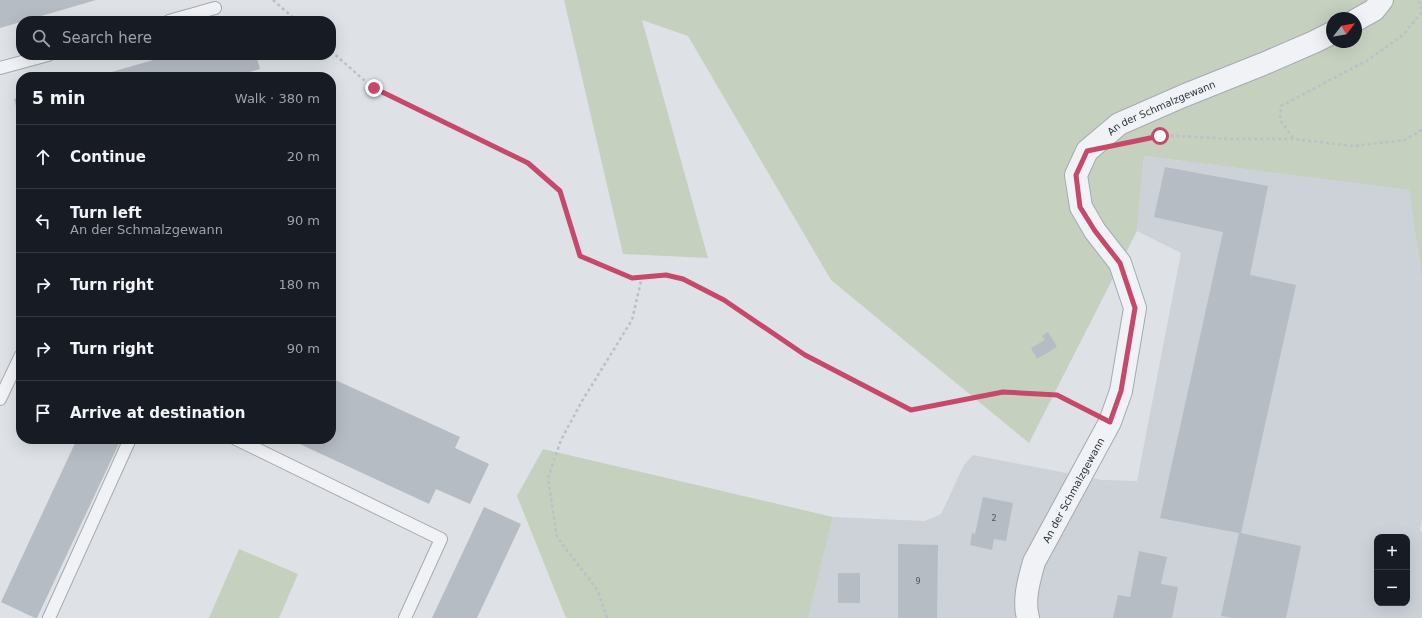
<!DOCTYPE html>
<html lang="en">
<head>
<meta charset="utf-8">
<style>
  :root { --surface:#171b24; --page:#242831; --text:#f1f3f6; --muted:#9ea1a6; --line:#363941 }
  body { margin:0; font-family:"DejaVu Sans",sans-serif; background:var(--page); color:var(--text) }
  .controls { position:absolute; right:12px; bottom:12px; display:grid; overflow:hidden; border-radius:8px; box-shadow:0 4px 16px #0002 }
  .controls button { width:36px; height:36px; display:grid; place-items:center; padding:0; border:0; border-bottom:1px solid var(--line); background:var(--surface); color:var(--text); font:20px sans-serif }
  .compass { position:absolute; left:1326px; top:12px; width:36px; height:36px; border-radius:50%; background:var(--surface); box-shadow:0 4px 16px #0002; rotate:59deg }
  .stop { position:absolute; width:12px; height:12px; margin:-9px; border:3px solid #c6486b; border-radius:50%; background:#fff }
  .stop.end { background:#c6486b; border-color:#fff; box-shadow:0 1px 4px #0008 }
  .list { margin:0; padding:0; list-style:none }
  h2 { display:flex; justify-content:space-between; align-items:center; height:52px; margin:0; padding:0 16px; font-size:17px }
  h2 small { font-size:13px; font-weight:400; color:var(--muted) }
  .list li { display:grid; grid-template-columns:26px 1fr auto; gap:12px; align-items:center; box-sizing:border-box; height:64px; padding:0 16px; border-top:1px solid var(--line) }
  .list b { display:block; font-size:15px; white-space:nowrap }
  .list p { margin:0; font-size:13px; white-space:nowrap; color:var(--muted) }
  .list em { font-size:13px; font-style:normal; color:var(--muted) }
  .icon { flex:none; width:22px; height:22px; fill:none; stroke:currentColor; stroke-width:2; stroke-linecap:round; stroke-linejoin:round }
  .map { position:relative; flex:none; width:1422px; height:618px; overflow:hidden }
  .search { position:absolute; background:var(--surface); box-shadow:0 4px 16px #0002; left:16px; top:16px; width:320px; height:44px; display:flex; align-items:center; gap:10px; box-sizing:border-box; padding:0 14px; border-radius:16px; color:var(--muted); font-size:15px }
  .panel { position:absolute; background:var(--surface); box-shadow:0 4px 16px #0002; left:16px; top:72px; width:320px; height:372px; border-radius:16px }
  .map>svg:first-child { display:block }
</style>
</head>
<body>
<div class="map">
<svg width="1422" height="618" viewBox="0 0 1422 618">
  <rect width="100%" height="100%" fill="#dee2e6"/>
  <path fill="#ccd2d8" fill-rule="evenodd" d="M1144,156L1409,190L1422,279V519L1420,531H1422V618H808L833,517L925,521L941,514L964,465L973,455L1102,480L1137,481L1181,253L1137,231ZM1377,537H1407V603H1377Z"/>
  <g fill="#c5d0bf" fill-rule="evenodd">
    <path d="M564,0H1422V279L1409,190L1144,156L1137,231L1029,443L831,280L688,36L642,20L708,258L623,254ZM1332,18H1356V42H1332Z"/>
    <path d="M543,449L833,517L808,618H566L517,496Z"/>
    <path d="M239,549L298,574L279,618H209Z"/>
  </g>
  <g fill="#b5bcc3">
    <path d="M0,0H96L0,28Z"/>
    <path d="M171,55H256L260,69L232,77H94Z"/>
    <path d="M21,97V123L14,99Z"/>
    <path d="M1165,167L1268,186L1250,275L1296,285L1241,533L1301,546L1286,618H1232L1221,616L1239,533L1160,518L1223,232L1154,217Z"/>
    <path d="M1048,332L1057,347L1037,359L1031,348L1045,340L1042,336Z"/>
    <path d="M331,378L460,437L455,448L489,464L470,504L436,489L429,504L289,439H331Z"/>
    <path d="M77,439H121L37,618H35L1,602Z"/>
    <path d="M983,497L1013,503L1006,541L994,539L992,550L970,545L972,533L975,534Z"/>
    <path d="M484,507L521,524L477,618H432Z"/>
    <path d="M898,544L938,545L937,618H898Z"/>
    <path d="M1139,551L1167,557L1161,584L1178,587L1172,618H1113L1118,595L1130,597Z"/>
    <rect x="838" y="573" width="22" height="30"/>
  </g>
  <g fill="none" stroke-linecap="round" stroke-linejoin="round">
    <defs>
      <g id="lane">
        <path d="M169,21L215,8"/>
        <path d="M0,68L48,55"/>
        <path d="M0,399L21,355"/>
        <path d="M236,439L441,539L405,618"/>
        <path d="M49,618L130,439"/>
      </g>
      <g id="street">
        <path d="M1356,20L1374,10L1382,0"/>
        <path id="s1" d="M1028,618C1023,600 1029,580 1034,562L1110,422L1121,391L1135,308L1120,263L1095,231L1081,207L1076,175L1087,151L1119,124L1183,96L1263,64L1314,42L1332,33"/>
      </g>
    </defs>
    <use href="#lane" stroke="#a4aab0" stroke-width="14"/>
    <use href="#street" stroke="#a4aab0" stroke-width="24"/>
    <g stroke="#bcc0c5" stroke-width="2.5" stroke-dasharray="3 3" stroke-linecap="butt">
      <path d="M273,0L297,21"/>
      <path d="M331,51L374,89L529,163L560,191L580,256L632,278L666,275L683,279L723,300L805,355L911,410L1003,392L1057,395L1090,412"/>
      <path d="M1293,138L1280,120L1281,106L1368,60L1403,35L1422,12L1419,0"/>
      <path d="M1141,140L1160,135L1232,139H1294L1353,146L1404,140L1422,130"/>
      <path d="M607,618L598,591L557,537L548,478L561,440L582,401L632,320L642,277"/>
    </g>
    <use href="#lane" stroke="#f0f2f5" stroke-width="12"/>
    <use href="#street" stroke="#f0f2f5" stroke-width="22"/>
  </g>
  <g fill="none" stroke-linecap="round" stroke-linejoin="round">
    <path stroke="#c6486b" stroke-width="5" d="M374,88L528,163L560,191L580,256L632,278L666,275L683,279L724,300L805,355L911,410L1003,392L1057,395L1110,422L1121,391L1135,308L1120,263L1095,231L1080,207L1076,175L1087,151L1160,136"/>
  </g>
  <g text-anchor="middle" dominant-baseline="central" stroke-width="3" stroke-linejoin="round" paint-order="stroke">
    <g font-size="8" fill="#4b545e">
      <text x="994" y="518">2</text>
      <text x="918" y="581">9</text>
    </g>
    <g font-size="10" fill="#28323c" stroke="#edf1f4">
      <text stroke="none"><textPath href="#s1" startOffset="595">An der Schmalzgewann</textPath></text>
      <text stroke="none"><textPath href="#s1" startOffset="139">An der Schmalzgewann</textPath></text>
    </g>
  </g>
</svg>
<div class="controls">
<button>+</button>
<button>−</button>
</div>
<svg class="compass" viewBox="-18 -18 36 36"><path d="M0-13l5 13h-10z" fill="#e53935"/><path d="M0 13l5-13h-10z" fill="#9ea1a6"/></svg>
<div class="stop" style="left:1160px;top:136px"></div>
<div class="stop end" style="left:374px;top:88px"></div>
<div class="search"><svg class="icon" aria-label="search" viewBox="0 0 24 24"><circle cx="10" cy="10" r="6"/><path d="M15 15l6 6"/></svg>Search here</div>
<section class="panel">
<h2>5 min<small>Walk · 380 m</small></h2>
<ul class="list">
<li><svg class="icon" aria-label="ahead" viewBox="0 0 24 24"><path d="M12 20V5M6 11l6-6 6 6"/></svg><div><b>Continue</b></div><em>20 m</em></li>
<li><svg class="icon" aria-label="left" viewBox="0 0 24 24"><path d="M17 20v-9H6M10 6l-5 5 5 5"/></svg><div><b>Turn left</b><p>An der Schmalzgewann</p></div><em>90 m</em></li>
<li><svg class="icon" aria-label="right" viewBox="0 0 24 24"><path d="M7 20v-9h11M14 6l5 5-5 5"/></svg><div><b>Turn right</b></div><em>180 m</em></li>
<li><svg class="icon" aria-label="right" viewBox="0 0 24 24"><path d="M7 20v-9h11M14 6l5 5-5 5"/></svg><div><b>Turn right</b></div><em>90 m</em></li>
<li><svg class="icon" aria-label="arrive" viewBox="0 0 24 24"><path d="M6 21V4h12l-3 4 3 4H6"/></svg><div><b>Arrive at destination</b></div></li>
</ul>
</section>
</div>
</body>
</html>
